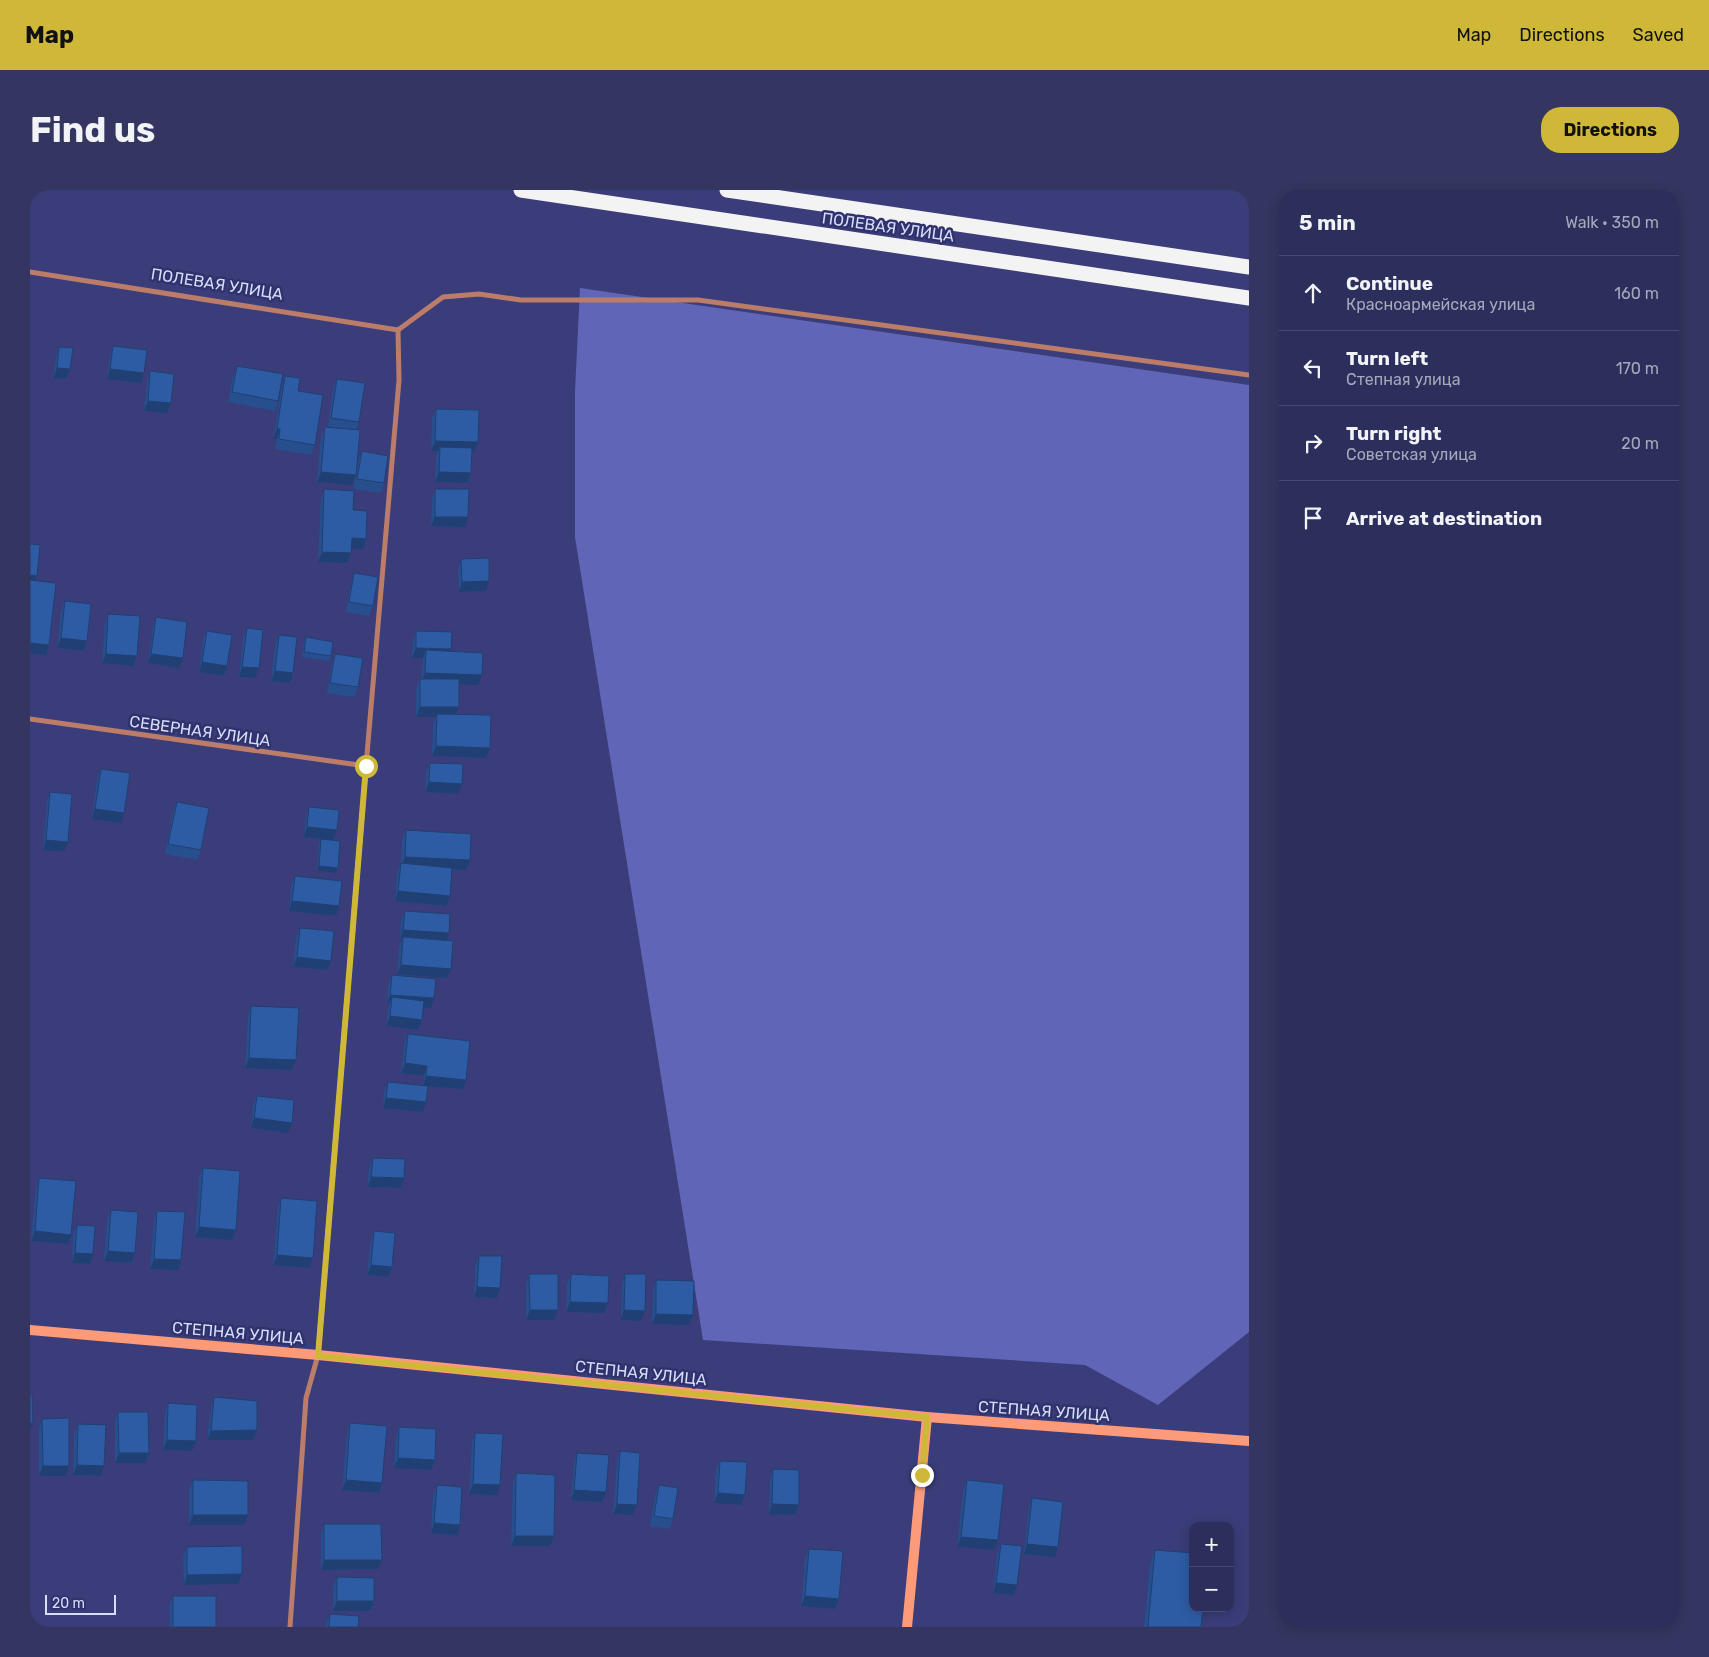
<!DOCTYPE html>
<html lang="en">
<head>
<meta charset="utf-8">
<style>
  :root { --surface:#2c2e5b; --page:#343661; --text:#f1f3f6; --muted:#a6a8bb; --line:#484a71; --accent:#cfb837 }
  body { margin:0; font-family:Rubik,sans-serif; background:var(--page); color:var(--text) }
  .controls { position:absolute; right:15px; bottom:15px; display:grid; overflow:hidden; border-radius:10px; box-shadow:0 2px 12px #0003 }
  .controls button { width:45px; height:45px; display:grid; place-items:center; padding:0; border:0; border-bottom:1px solid var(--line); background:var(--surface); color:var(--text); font:25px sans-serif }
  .scale { position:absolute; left:15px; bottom:12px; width:71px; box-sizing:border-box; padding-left:5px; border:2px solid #d7dcf9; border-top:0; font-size:14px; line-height:18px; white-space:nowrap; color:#d7dcf9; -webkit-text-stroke:4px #30326d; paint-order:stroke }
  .stop { position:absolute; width:15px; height:15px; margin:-11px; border:4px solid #cfb837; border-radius:50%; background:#fff }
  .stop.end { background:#cfb837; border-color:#fff; box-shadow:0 1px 5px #0008 }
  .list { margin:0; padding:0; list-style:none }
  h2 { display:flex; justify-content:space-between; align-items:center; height:65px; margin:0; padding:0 20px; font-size:21px }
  h2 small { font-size:16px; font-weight:400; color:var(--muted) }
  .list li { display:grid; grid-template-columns:32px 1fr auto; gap:15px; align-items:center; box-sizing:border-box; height:75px; padding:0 20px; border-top:1px solid var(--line) }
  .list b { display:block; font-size:19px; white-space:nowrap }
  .list p { margin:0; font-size:16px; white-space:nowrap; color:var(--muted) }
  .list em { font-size:16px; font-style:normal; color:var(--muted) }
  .icon { flex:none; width:28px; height:28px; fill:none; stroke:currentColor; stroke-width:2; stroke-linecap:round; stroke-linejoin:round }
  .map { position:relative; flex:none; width:1219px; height:1437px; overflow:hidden; border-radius:20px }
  header { display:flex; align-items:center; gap:30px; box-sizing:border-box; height:70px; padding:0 25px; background:var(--accent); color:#111 }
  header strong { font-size:24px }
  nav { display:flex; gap:28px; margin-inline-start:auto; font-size:18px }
  .intro { display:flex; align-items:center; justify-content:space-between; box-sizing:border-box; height:120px; padding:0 30px }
  h1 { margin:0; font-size:35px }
  .button { padding:12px 22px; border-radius:20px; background:var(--accent); color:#111; font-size:18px; font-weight:700 }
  main { display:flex; gap:30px; padding:0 30px }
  aside { flex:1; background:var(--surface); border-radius:20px; box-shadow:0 2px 12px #0003 }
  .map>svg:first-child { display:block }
</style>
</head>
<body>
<header>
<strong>Map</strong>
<nav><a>Map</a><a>Directions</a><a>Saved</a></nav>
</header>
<div class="intro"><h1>Find us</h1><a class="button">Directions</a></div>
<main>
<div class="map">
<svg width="1219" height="1437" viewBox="0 0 1219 1437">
  <rect width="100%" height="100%" fill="#3a3d79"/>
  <path fill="#6065b7" d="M550,98L1219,195V1142L1128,1215L1055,1175L673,1150L545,347V201Z"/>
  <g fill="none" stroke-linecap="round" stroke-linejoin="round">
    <g stroke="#bb7d69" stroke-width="5">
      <path d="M0,82L368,140"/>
      <path d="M0,529L336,576"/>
      <path d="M260,1437L276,1208L288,1165L336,576L369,190L368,140L413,107L449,104L491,110H668L1219,185"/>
    </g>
    <g stroke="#fc9a7a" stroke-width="10">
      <path d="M0,1140L288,1165L897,1227L1219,1251"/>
      <path d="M877,1437L897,1227"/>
    </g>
    <g stroke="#f3f3f3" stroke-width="15">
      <path d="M491,0L1219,108"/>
      <path d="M697,0L1219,77"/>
    </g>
  </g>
  <g fill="#274f8d">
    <path d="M83,156L111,193L77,189L80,166Z"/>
    <path d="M29,157L40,179L36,189L23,188L26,167Z"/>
    <path d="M207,176L248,211L245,221L198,212L203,186Z"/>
    <path d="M120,181L141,213L137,223L114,221L117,191Z"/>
    <path d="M255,186L268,201L285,255L281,265L245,259L247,249H243L252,196Z"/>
    <path d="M307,189L329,232L326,240V285L328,271L332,261L354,293L351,303L323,299L326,285L322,295L287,292L291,247L295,237H298L303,199Z"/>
    <path d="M406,219L444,262H442L441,283L437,293L405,292L406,267L408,261H401L402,229Z"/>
    <path d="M294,299L323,320L336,349L333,359L321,358V363L317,373L288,372L291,309Z"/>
    <path d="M405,299L438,327L435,337L401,336L402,309Z"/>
    <path d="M431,369L456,401L429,402L428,379Z"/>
    <path d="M324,383L343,416L339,426L316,422L321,393Z"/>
    <path d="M35,411L54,461L27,458L31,421Z"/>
    <path d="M78,424L107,466L103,476L72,473L75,434Z"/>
    <path d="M126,427L153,468L149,478L118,473L123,437Z"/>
    <path d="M217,438L225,488L209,487L213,448Z"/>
    <path d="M177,441L197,476L194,486L169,482L173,451Z"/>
    <path d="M386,441L420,462L448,495L429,494L426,524L460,558L456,568L402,566L403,534L406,527H386V499L390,489H391L393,468H382L383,451Z"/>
    <path d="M249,445L260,493L241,491L245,455Z"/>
    <path d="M276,447L301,466L299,471L272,467L274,452Z"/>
    <path d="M305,464L328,497L324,507L297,503L302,473Z"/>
    <path d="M400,573L428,604L395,602L396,583Z"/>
    <path d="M71,579L91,633L62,629L67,589Z"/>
    <path d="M20,602L34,662L13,660L17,612Z"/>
    <path d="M147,612L171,660L167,670L135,664L143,622Z"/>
    <path d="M279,617L307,640L303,650L274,647L276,627Z"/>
    <path d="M376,640L436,680H422L420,706L416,716L365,711L367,683L371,673L372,650Z"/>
    <path d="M291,649L308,678L306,683L287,681L289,654Z"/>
    <path d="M265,686L306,726L259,721L261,696Z"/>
    <path d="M375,721L419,743L417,750L421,779L417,788L367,784L369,757L372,750H370L371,731Z"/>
    <path d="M270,738L297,780L263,777L266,748Z"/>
    <path d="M362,785L404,808L401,818L393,817L392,830L388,840L356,836L359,815L357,814L358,795Z"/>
    <path d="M221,816L262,880L215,878L218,826Z"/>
    <path d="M378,844L436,890L433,899L393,896L394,886L371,883L374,854Z"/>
    <path d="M358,892L396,912L393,922L353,918L354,902Z"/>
    <path d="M227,906L258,943L221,938L223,915Z"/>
    <path d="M343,968L374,988L371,998L338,997L339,978Z"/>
    <path d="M173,978L202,1050L165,1047L169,988Z"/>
    <path d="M9,988L41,1045L38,1054L1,1051L6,998Z"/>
    <path d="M251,1008L279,1078L243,1075L248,1018Z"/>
    <path d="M81,1020L105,1063L101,1073L74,1071L77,1030Z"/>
    <path d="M127,1021L148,1080L120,1079L124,1030Z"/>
    <path d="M47,1035L63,1064L60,1074L42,1073L43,1045Z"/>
    <path d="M344,1041L362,1077L358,1087L337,1085L341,1051Z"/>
    <path d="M449,1066L470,1098L467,1108L444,1107L445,1076Z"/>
    <path d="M499,1084L524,1130H496V1094Z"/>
    <path d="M541,1084L578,1113L574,1123L536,1122L537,1094Z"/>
    <path d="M595,1084L615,1121L611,1131L591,1130L592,1094Z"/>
    <path d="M626,1090L663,1125L659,1135L622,1134L623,1100Z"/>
    <path d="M184,1207L227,1240L223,1250H177L181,1217Z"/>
    <path d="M138,1213L162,1261L133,1260L135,1223Z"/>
    <path d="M88,1222L119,1263L115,1273H85V1232Z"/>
    <path d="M12,1229L39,1276L36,1286H9V1239Z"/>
    <path d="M320,1233L349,1303L312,1300L317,1243Z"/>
    <path d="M48,1234L74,1276L71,1286L43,1285L44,1244Z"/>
    <path d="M369,1237L405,1270L401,1280L364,1278L366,1247Z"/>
    <path d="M445,1243L467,1305L439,1304L442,1253Z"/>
    <path d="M590,1261L607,1315L603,1325L583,1324L587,1271Z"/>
    <path d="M547,1263L576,1302L572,1312L541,1310L544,1273Z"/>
    <path d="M690,1271L715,1305L711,1315L684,1313L686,1280Z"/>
    <path d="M743,1279L769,1315L765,1325L739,1324L740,1289Z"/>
    <path d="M486,1283L524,1346L520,1356H481L483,1293Z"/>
    <path d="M163,1290L218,1325L214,1335H159V1300Z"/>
    <path d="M937,1290L968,1350L964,1360L927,1357L933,1300Z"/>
    <path d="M407,1295L430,1335L427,1345L401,1343L403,1305Z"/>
    <path d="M629,1295L643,1329L640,1339L620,1336L625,1305Z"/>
    <path d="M1002,1308L1028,1357L1025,1367L994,1364L999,1318Z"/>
    <path d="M294,1334L348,1379L291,1380V1344Z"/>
    <path d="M971,1354L984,1405L963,1403L967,1364Z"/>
    <path d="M157,1357L208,1394L154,1395L153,1367Z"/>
    <path d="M779,1359L809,1409L805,1419L771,1416L775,1369Z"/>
    <path d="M1125,1360L1171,1437H1114L1120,1374Z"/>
    <path d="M307,1387L344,1411L340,1421H303V1397Z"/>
    <path d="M143,1406L186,1437H140L139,1416Z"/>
    <path d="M300,1424L328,1437H296V1434Z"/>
  </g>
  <g fill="#204073">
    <path d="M27,178L40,179L36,189L23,188Z"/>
    <path d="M80,179L114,183L111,193L77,189Z"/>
    <path d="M118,211L141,213L137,223L114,221Z"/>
    <path d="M247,239H250L247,249H243Z"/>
    <path d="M405,251L448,252L444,262L410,261V257L408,261H401Z"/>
    <path d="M291,282L326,285L322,295L287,292Z"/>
    <path d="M409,282L441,283L437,293L405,292Z"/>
    <path d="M405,327H438L435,337L401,336Z"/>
    <path d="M322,348L336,349L333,359L318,358Z"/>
    <path d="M292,362L321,363L317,373L288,372Z"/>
    <path d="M0,385L7,386L5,391H0Z"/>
    <path d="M459,391L456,401L429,402L432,392Z"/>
    <path d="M31,448L57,451L54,461L27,458Z"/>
    <path d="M0,453L19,455L16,465L0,463Z"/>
    <path d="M386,458L421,459L417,469L396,460L393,468H382Z"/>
    <path d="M76,464L107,466L103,476L72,473Z"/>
    <path d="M121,464L153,468L149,478L118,473Z"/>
    <path d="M172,472L197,476L194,486L169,482Z"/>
    <path d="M212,477L229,478L225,488L209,487Z"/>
    <path d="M245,481L263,483L260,493L241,491Z"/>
    <path d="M395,483L452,485L448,495L391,493Z"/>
    <path d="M390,517H429L425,527L407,524L406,527H386Z"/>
    <path d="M406,556L460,558L456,568L402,566Z"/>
    <path d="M399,592L432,594L428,604L395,602Z"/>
    <path d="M65,619L94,623L91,633L62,629Z"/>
    <path d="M277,637L307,640L303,650L274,647Z"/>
    <path d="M16,650L38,652L34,662L13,660Z"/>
    <path d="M375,667L440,670L436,680L371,677Z"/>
    <path d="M289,676L308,678L306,683L287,681Z"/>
    <path d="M368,701L420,706L416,716L365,711Z"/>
    <path d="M262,711L309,716L306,726L259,721Z"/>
    <path d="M373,740L419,743L416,753L373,747L372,750H370Z"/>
    <path d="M267,767L301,771L297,780L263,777Z"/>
    <path d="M371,775L421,779L417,788L367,784Z"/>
    <path d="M360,805L404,808L401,818L361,815L362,807L359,815L357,814Z"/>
    <path d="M360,826L392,830L388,840L356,836Z"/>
    <path d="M219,868L266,870L262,880L215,878Z"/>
    <path d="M375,873L397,876L394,886L371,883Z"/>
    <path d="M396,886L436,890L433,899L393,896Z"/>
    <path d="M356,908L396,912L393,922L353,918Z"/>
    <path d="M224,928L262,933L258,943L221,938Z"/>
    <path d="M341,987L374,988L371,998L338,997Z"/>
    <path d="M169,1037L206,1040L202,1050L165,1047Z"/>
    <path d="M5,1041L41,1045L38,1054L1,1051Z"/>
    <path d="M78,1061L105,1063L101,1073L74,1071Z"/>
    <path d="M45,1063L63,1064L60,1074L42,1073Z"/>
    <path d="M247,1065L283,1068L279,1078L243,1075Z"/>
    <path d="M124,1069L151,1070L148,1080L120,1079Z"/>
    <path d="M341,1075L362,1077L358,1087L337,1085Z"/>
    <path d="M447,1097L470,1098L467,1108L444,1107Z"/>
    <path d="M540,1112L578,1113L574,1123L536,1122Z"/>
    <path d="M500,1120H528L524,1130H496Z"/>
    <path d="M594,1120L615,1121L611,1131L591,1130Z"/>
    <path d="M626,1124L663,1125L659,1135L622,1134Z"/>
    <path d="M0,1233H3L0,1241Z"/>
    <path d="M227,1240L223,1250H177L181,1241Z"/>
    <path d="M137,1250L166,1251L162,1261L133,1260Z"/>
    <path d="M89,1263H119L115,1273H85Z"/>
    <path d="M368,1268L405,1270L401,1280L364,1278Z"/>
    <path d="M47,1275L74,1276L71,1286L43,1285Z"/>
    <path d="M13,1276H39L36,1286H9Z"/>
    <path d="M316,1290L352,1293L349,1303L312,1300Z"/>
    <path d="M443,1294L470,1295L467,1305L439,1304Z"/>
    <path d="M544,1300L576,1302L572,1312L541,1310Z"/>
    <path d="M688,1303L715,1305L711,1315L684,1313Z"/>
    <path d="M587,1314L607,1315L603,1325L583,1324Z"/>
    <path d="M742,1314L769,1315L765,1325L739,1324Z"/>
    <path d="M163,1325H218L214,1335H159Z"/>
    <path d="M404,1333L430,1335L427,1345L401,1343Z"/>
    <path d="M485,1346H524L520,1356H481Z"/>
    <path d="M931,1347L968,1350L964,1360L927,1357Z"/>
    <path d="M997,1354L1028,1357L1025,1367L994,1364Z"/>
    <path d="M294,1370H352L348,1379L291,1380Z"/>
    <path d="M212,1384L208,1394L154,1395L157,1385Z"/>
    <path d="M966,1393L987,1395L984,1405L963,1403Z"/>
    <path d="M775,1406L809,1409L805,1419L771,1416Z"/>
    <path d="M307,1411H344L340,1421H303Z"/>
  </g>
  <g fill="#2d5ca4" stroke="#204073">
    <path d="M83,156L117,160L114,183L80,179Z"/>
    <path d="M29,157L43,158L40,179L27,178Z"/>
    <path d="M207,176L253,184L248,211L202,202Z"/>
    <path d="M120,181L144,184L141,213L118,211Z"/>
    <path d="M255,186L270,188L268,201L293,205L285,255L249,249L250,239H247Z"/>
    <path d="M307,189L335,193L329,232L301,228Z"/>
    <path d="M406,219L449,220L448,252L405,251Z"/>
    <path d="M295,237L330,240L326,285L291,282Z"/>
    <path d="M410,257L442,258L441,283L409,282Z"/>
    <path d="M332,261L358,266L354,293L327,289Z"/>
    <path d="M294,299L324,301L323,320L337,321L336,349L322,348L321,363L292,362Z"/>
    <path d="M405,299H439L438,327H405Z"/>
    <path d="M0,354L10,355L7,386L0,385Z"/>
    <path d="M459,368V391L432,392L431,369Z"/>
    <path d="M324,383L348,387L343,416L319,412Z"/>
    <path d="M0,390L26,393L19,455L0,453Z"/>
    <path d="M35,411L61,414L57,451L31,448Z"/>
    <path d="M78,424L110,426L107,466L76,464Z"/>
    <path d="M126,427L157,432L153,468L121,464Z"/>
    <path d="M217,438L233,440L229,478L212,477Z"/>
    <path d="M177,441L202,445L197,476L172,472Z"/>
    <path d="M386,441L422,442L421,459L386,458Z"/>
    <path d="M249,445L267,447L263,483L245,481Z"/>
    <path d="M276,447L303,452L301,466L274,462Z"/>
    <path d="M396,460L453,463L452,485L395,483Z"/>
    <path d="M305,464L333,468L328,497L300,493Z"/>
    <rect x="390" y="489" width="39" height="28"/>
    <path d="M407,524L461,525L460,558L406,556Z"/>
    <path d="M400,573L433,574L432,594L399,592Z"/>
    <path d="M71,579L100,583L94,623L65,619Z"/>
    <path d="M20,602L42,604L38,652L16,650Z"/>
    <path d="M147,612L179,618L171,660L138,654Z"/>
    <path d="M279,617L309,620L307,640L277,637Z"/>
    <path d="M376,640L441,644L440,670L375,667Z"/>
    <path d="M291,649L310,651L308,678L289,676Z"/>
    <path d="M371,673L422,678L420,706L368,701Z"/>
    <path d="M265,686L312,691L309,716L262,711Z"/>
    <path d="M375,721L420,724L419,743L373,740Z"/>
    <path d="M270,738L304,741L301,771L267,767Z"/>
    <path d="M373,747L423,751L421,779L371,775Z"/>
    <path d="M362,785L406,789L404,808L360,805Z"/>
    <path d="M362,807L394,811L392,830L360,826Z"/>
    <path d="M221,816L269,818L266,870L219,868Z"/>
    <path d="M378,844L440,851L436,890L396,886L397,876L375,873Z"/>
    <path d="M358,892L398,896L396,912L356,908Z"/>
    <path d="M227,906L264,910L262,933L224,928Z"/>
    <path d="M343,968L375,969L374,988L341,987Z"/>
    <path d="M173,978L210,981L206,1040L169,1037Z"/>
    <path d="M9,988L46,991L41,1045L5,1041Z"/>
    <path d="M251,1008L287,1011L283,1068L247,1065Z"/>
    <path d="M81,1020L108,1022L105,1063L78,1061Z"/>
    <path d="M127,1021L155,1022L151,1070L124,1069Z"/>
    <path d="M47,1035L65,1036L63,1064L45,1063Z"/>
    <path d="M344,1041L365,1043L362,1077L341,1075Z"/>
    <path d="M449,1066H472L470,1098L447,1097Z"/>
    <path d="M499,1084H528V1120H500Z"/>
    <path d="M541,1084L579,1086L578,1113L540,1112Z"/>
    <path d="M595,1084H616L615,1121L594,1120Z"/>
    <path d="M626,1090L664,1091L663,1125L626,1124Z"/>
    <path d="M0,1204H2L3,1233H0Z"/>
    <path d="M184,1207L227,1211V1240L181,1241Z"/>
    <path d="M138,1213L167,1215L166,1251L137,1250Z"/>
    <path d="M88,1222H118L119,1263H89Z"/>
    <path d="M39,1228V1276H13L12,1229Z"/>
    <path d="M320,1233L357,1236L352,1293L316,1290Z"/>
    <path d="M48,1234L76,1235L74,1276L47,1275Z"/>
    <path d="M369,1237L406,1239L405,1270L368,1268Z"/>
    <path d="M445,1243L473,1244L470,1295L443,1294Z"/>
    <path d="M590,1261L610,1263L607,1315L587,1314Z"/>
    <path d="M547,1263L579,1265L576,1302L544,1300Z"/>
    <path d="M690,1271L717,1272L715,1305L688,1303Z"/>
    <path d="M743,1279L769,1280V1315L742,1314Z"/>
    <path d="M486,1283L525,1285L524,1346H485Z"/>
    <path d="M163,1290L218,1291V1325H163Z"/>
    <path d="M937,1290L974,1294L968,1350L931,1347Z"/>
    <path d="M407,1295L432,1297L430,1335L404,1333Z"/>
    <path d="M629,1295L648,1298L643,1329L624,1326Z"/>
    <path d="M1002,1308L1033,1312L1028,1357L997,1354Z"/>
    <path d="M294,1334H351L352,1370H294Z"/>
    <path d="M971,1354L992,1356L987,1395L966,1393Z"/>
    <path d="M212,1356V1384L157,1385V1357Z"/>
    <path d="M779,1359L813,1361L809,1409L775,1406Z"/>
    <path d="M1125,1360L1163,1363V1418H1173L1171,1437H1118Z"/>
    <path d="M307,1387L344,1388V1411H307Z"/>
    <rect x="143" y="1406" width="43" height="31"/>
    <path d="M300,1424L329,1426L328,1437H299Z"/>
  </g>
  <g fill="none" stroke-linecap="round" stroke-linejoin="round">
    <path stroke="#cfb837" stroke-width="6" d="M336,576L288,1166L897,1227L892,1285"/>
  </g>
  <g text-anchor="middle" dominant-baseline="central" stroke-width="5" stroke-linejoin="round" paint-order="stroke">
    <g font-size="16" fill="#d7dcf9" stroke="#30326d">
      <text transform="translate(858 37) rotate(8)">ПОЛЕВАЯ УЛИЦА</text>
      <text transform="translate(187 94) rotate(9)">ПОЛЕВАЯ УЛИЦА</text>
      <text transform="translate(170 541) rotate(8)">СЕВЕРНАЯ УЛИЦА</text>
      <text transform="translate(208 1143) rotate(5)">СТЕПНАЯ УЛИЦА</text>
      <text transform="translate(611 1183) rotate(6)">СТЕПНАЯ УЛИЦА</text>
      <text transform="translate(1014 1221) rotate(4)">СТЕПНАЯ УЛИЦА</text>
    </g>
  </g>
</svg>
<div class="controls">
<button>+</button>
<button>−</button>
</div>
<div class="scale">20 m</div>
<div class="stop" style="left:336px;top:576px"></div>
<div class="stop end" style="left:892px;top:1285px"></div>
</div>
<aside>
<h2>5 min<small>Walk · 350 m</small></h2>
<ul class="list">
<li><svg class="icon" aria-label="ahead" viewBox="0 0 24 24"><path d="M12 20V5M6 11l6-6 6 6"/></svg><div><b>Continue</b><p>Красноармейская улица</p></div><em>160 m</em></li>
<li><svg class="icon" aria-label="left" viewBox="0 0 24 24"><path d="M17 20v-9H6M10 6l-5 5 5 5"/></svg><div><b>Turn left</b><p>Степная улица</p></div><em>170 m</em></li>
<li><svg class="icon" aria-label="right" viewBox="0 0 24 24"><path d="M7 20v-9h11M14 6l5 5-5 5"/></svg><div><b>Turn right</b><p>Советская улица</p></div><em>20 m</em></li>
<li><svg class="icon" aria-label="arrive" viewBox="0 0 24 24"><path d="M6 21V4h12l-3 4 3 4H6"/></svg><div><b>Arrive at destination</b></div></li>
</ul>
</aside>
</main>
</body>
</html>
